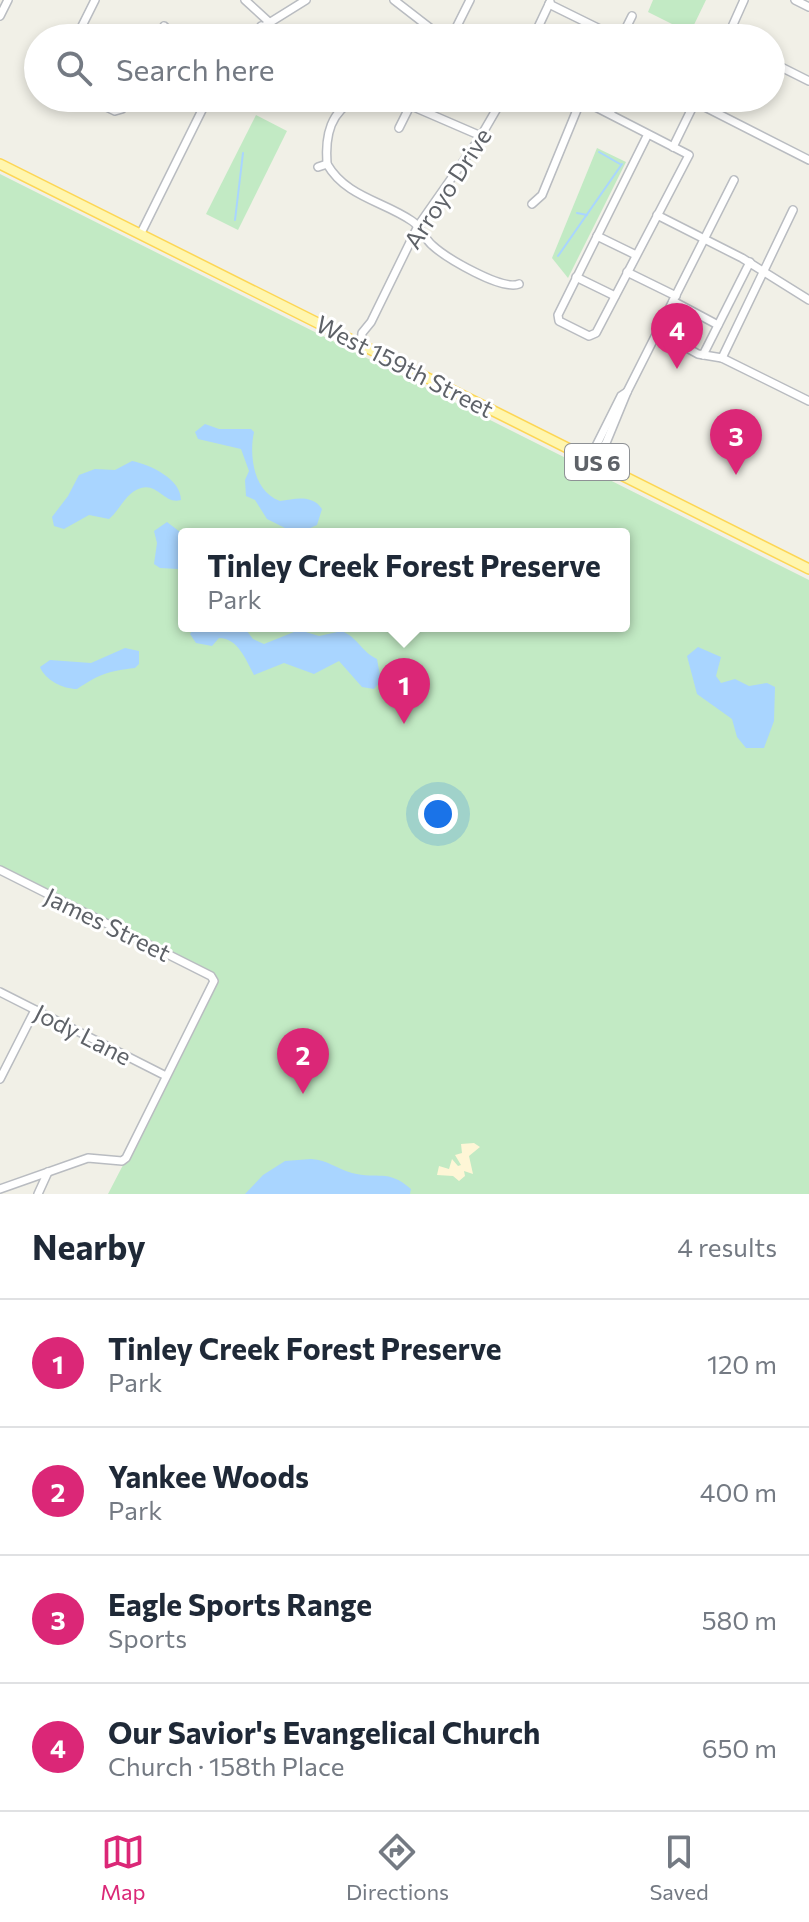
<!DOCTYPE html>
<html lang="en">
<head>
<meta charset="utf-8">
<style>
  :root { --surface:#fff; --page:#f6f6f7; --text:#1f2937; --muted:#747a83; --line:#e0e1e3; --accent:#db2777 }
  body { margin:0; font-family:Commissioner,sans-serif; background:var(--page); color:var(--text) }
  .you { position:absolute; left:438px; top:814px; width:28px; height:28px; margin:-20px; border:6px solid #fff; border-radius:50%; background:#1a73e8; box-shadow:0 0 0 12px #1a73e833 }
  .badge { display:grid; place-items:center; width:52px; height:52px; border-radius:50%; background:var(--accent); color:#fff; font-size:26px; font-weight:700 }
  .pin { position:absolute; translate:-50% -66px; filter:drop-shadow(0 2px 4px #0008) }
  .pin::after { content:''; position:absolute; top:42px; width:28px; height:24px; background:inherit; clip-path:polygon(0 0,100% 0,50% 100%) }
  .popup { position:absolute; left:178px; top:528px; width:452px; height:104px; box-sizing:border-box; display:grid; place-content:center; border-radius:8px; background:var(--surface); filter:drop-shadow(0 2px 6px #0005); font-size:26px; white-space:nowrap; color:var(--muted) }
  .popup b { font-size:30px; color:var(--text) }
  .popup::after { content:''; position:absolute; left:50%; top:100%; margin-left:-16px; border:16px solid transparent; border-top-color:var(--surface) }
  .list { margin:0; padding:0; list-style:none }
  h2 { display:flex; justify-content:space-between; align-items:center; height:104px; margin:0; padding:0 32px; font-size:34px }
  h2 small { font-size:26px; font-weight:400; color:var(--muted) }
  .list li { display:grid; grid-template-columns:52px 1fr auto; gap:24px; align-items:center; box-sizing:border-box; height:128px; padding:0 32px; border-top:2px solid var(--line) }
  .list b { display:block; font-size:30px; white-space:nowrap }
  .list p { margin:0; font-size:26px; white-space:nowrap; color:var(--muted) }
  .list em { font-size:26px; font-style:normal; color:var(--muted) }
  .icon { flex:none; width:44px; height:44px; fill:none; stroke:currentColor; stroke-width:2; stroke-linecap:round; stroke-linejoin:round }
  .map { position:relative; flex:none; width:809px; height:1194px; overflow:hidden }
  .search { position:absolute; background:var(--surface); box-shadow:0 4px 12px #0003; left:24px; right:24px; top:24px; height:88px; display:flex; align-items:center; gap:20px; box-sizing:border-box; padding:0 28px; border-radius:44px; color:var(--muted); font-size:30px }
  .sheet { height:616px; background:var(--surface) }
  nav { display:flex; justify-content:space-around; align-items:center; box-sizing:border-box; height:112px; border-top:2px solid var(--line); background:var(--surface); font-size:22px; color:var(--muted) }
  nav a { display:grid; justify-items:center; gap:4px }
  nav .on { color:var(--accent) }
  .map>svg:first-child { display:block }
</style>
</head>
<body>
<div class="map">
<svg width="809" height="1194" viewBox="0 0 809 1194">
  <rect width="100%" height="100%" fill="#f1f0e7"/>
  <g fill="#c2eac4" fill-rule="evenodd">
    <path d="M653,0H706L690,33L648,12Z"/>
    <path d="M256,115L287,131L238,230L206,214Z"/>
    <path d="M597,148L626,162L568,278L552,258Z"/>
    <path d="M0,174L809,580V1194H108L219,980L0,868ZM184,534H624V626H184Z"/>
  </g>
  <path fill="#fef6d6" d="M474,1143L480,1147L469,1156L473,1174L464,1171L465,1176L459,1181L453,1176L437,1175L439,1166L449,1169L452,1159L458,1166L461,1165L455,1155L462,1153L461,1144Z"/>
  <g fill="#a9d5ff">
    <path d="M205,424L219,429H251L254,432C249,455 253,491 280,501C295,499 312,494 322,509L317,525L297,534L267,519L255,500L246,496L245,480L249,471L241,449L198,439L195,432Z"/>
    <path d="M132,461C151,465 181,479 181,500C165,505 158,483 141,488C126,492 120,510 109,519L89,515L64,529L54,526L52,517L68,496L79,475L95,469L115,470Z"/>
    <path d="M167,522L184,535V575L178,569L160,568L154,564L157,543L154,531Z"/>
    <path d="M195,626H243L253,639L264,644L299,630L319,636L342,631C358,638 362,652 377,659L381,681L374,689L362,687L339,661L314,674L284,663L254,675C246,660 238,638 219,638L212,646L196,643L190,634Z"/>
    <path d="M698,647L721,657L716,676L721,683L735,679L749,686L767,683L775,687L774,721L764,748H746L737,737L732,719L697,694L687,656Z"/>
    <path d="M125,648L139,651V664L135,668C108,671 100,674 77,689C63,689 45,680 40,667L50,660L91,663Z"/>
    <path d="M311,1159C328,1160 337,1169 352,1173C378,1180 387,1168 411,1189L410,1194H245L263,1175L285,1161Z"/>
  </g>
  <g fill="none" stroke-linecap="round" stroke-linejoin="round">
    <g stroke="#a9d5ff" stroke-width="2">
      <path d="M599,152L620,164"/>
      <path d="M577,213L587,215"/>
      <path d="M235,220L243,153"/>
      <path d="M558,256L622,164"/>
    </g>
    <defs>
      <g id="minor">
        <path d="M245,0L269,22"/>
        <path d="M394,0L443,38"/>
        <path d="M795,0L809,7"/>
        <path d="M549,4L618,38"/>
        <path d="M0,16L8,0"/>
        <path d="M261,26L268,38"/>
        <path d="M76,38L95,0"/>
        <path d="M158,38L164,26L177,38"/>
        <path d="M245,38L306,0"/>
        <path d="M451,38L470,0"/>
        <path d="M533,38L550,2"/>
        <path d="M621,38L632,16"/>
        <path d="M727,38L744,0"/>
        <path d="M771,62L809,81"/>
        <path d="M88,98L115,111L122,109L128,98"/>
        <path d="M393,98L481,136"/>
        <path d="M578,98L689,155L596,333L589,336L559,321L558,315L648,134"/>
        <path d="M610,113L618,98"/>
        <path d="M399,128L410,106"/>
        <path d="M673,147L695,102L809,160"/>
        <path d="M327,164C325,135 330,111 358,98"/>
        <path d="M318,167L327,164C346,197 383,201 412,221C421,227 424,238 432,245C446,258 502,291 519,284"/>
        <path d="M532,204L542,195L581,100"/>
        <path d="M657,215L742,258L809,300"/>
        <path d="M141,233L208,98"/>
        <path d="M597,236L636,255"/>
        <path d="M627,272L676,296"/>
        <path d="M576,277L615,296"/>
        <path d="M673,301L718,325"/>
        <path d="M658,332L698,354L722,358L809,401"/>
        <path d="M361,344L362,333L371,322L418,226L481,136L503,98"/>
        <path d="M703,355L750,262"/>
        <path d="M722,358L793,210"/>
        <path d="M593,460L594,450L621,396L627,392"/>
        <path d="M593,461L606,443L627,392L734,180"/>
        <path d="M0,870L211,976L214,981L126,1158L122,1161L88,1158L0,1189"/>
        <path d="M0,992L166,1076"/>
        <path d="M0,1079L35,1010"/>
        <path d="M38,1194L48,1172"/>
      </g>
      <path id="major" d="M0,164L809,569"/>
    </defs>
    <use href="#minor" stroke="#b9bcc1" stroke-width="10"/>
    <use href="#major" stroke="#fdd654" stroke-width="12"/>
    <use href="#minor" stroke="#fff" stroke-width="7"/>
    <use href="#major" stroke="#fff6ae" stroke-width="9"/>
  </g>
  <g text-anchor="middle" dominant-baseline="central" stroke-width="6" stroke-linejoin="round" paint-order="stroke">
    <rect fill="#fff" stroke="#8e9195" stroke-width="2" x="565" y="444" width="64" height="36" rx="6"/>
    <g font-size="22" font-weight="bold" fill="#5e6268">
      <text x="597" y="462">US 6</text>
    </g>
    <g font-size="24" fill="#5e6268" stroke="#fff">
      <text transform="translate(447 188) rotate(-57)">Arroyo Drive</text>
      <text transform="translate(405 366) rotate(27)">West 159th Street</text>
      <text transform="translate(108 924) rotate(26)">James Street</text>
      <text transform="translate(83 1034) rotate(27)">Jody Lane</text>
    </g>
  </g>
</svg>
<div class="you"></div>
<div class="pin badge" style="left:404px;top:724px">1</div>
<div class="popup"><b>Tinley Creek Forest Preserve</b>Park</div>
<div class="pin badge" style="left:303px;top:1094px">2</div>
<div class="pin badge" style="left:736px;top:475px">3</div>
<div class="pin badge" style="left:677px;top:369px">4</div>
<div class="search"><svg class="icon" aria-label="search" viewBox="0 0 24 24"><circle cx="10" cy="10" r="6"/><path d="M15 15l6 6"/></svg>Search here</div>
</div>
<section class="sheet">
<h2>Nearby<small>4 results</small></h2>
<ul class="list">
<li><span class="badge">1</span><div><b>Tinley Creek Forest Preserve</b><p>Park</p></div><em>120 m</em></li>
<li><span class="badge">2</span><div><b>Yankee Woods</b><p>Park</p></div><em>400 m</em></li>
<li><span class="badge">3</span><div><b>Eagle Sports Range</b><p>Sports</p></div><em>580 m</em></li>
<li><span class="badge">4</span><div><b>Our Savior's Evangelical Church</b><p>Church · 158th Place</p></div><em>650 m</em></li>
</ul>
</section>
<nav>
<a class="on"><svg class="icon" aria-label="map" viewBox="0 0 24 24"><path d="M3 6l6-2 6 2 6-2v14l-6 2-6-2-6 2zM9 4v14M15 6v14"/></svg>Map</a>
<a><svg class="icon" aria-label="directions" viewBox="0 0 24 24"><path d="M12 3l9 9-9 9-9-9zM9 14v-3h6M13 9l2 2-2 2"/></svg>Directions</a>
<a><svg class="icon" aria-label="saved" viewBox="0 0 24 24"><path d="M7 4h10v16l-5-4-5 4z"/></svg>Saved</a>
</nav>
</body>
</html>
